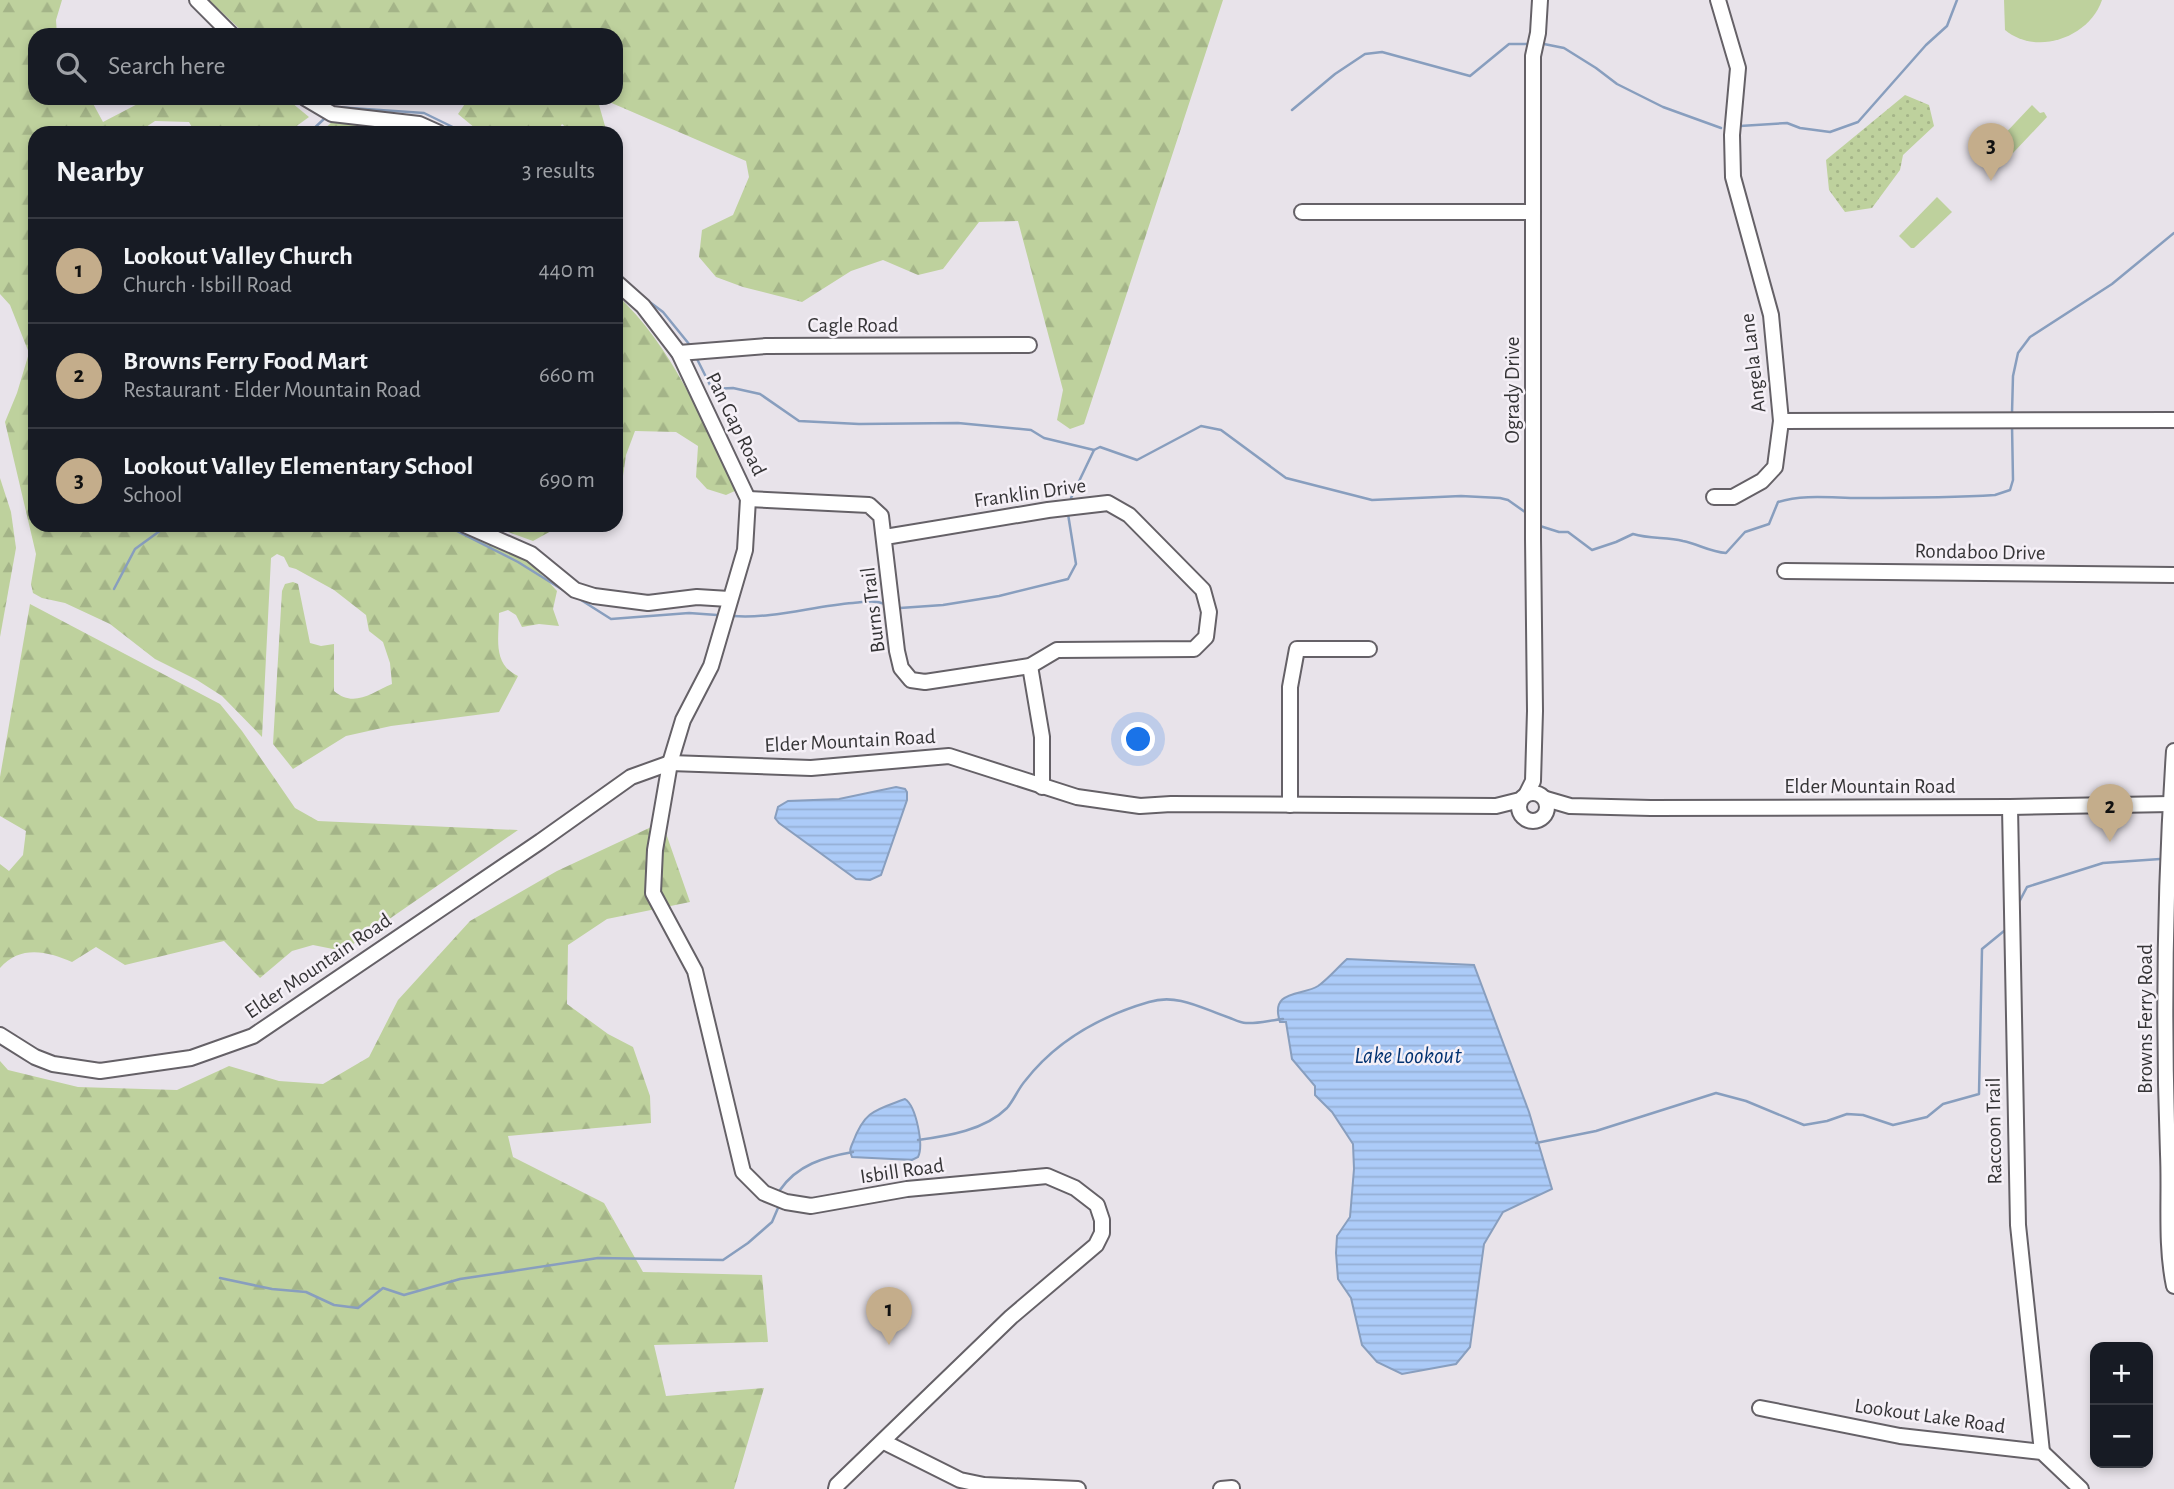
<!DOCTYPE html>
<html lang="en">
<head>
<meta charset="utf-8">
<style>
  :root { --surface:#171b24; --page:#242831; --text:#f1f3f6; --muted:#9ea1a6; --line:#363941; --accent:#c4ad8b }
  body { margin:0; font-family:"Alegreya Sans",sans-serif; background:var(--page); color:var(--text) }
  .controls { position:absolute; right:21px; bottom:21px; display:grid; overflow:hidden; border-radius:14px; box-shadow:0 4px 10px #0003 }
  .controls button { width:63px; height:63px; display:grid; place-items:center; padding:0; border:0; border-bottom:2px solid var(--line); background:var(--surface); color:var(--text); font:35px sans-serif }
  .you { position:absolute; left:1139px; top:740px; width:24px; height:24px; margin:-18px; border:5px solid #fff; border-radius:50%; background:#1a73e8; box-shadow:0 0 0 10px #1a73e833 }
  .badge { display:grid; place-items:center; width:46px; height:46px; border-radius:50%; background:var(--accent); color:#111; font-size:23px; font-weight:700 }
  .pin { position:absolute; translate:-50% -58px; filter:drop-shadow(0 2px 4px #0008) }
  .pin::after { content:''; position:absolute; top:37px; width:24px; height:21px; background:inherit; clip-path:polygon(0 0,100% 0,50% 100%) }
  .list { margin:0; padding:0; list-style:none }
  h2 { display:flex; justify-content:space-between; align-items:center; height:91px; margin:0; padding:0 28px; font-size:30px }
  h2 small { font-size:23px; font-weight:400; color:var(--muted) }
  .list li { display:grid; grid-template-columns:46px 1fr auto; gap:21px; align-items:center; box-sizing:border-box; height:105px; padding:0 28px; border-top:2px solid var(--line) }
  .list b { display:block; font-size:26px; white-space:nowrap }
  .list p { margin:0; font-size:23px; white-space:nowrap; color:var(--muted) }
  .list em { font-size:23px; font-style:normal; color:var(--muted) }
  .icon { flex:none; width:38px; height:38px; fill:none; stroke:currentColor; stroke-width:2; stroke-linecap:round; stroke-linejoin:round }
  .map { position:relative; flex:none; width:2174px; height:1489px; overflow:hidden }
  .search { position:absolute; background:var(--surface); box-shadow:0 4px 10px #0003; left:28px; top:28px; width:595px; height:77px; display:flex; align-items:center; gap:18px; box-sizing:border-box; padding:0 24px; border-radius:21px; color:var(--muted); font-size:26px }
  .panel { position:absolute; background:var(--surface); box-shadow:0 4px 10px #0003; left:28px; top:126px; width:595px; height:406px; border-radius:21px }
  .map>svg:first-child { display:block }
</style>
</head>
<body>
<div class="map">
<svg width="2174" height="1489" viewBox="0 0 2174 1489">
  <defs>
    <pattern id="forest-firs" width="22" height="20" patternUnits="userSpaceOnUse" patternTransform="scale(1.75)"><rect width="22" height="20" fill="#bed19d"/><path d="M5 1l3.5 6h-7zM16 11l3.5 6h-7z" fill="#a4b488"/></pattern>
    <pattern id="park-dots" width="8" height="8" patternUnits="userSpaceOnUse" patternTransform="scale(1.75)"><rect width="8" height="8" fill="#bed19d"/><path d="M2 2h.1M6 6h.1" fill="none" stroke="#a4b488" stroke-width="1.8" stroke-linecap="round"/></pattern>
    <pattern id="water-rules" width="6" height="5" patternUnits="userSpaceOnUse" patternTransform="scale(1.75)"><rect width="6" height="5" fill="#accbf8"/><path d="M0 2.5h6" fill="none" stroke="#95afd5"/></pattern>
  </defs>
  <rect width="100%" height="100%" fill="#e8e3ea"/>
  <g fill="#bed19d">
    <path d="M2004,0H2102C2089,38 2036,56 2005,30Z"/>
    <path d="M2032,105L2040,113L2044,112L2047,117L2013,153L1999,140Z"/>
    <path d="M1937,197L1952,212L1914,248H1911L1899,236Z"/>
  </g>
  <g fill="url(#forest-firs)">
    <path d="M0,0H62L56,20L57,35H35V98H90L103,122L149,98H286L309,117L287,133H195L189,122L155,121L137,133H35V525H455L522,553L557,591L553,609L559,626L539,624L522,627L516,615L508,610L499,613C499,638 492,664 518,676L499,712L391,726L346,736L293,769L273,744L282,591L285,584L293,582L298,584L310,643L321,646L334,644V691C354,708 371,693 392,684L390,663L383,642L369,631L366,615L334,590L296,569L289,567L284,557L277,554L271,558L262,737L222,696L197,680L155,659L110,624L65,603L42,598L33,593L31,584L36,554L5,422L17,393L29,353L10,305L0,294Z"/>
    <path d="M209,0H1223L1084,424L1070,429L1057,420L1063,390L1018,221L979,222L943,269L918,275L883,260L851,271L802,302L743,287L716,277L699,257L702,230L733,215L749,177L746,161L600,98H616V35H246Z"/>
    <path d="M324,98H391L392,103L328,100Z"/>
    <path d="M469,98H597L607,133H572L562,124L557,133H481L458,114Z"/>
    <path d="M333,121L414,133H320Z"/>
    <path d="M616,294C673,347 702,421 737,490L726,495L707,489L696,477L698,446L676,432L635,431L626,455L623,476L616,482Z"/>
    <path d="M0,478L11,512L16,548L0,637Z"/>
    <path d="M489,525H562L533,541Z"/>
    <path d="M30,604L220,704L242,731L295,808L318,821L518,830L343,951L313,945L292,951L260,978L224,941L125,965L96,947L72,962C47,951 20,945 0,968V864L9,871L23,855L26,831L0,816V777Z"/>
    <path d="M662,822L690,902L607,919L568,945L567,1004L608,1034L633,1047L650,1096L651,1123L508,1136L513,1157L604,1203L643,1272L762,1275L768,1342L654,1345L666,1396L764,1388L734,1489H0V1061L8,1070L78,1087L177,1090L229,1066L279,1081L323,1084L369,1057L398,1000L470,921L557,871Z"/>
  </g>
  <path fill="url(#park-dots)" d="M1905,95L1929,105L1934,126L1903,155L1900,170L1872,208L1845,212L1829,190L1826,160Z"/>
  <g fill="url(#water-rules)" stroke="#889ebe" stroke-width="2">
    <path d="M896,787L905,789L907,792V800L881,875L870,880L856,879L779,823L775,818L778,807L788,801L839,799Z"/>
    <path d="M1347,959L1474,965L1529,1112L1552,1189L1503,1212L1484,1244L1470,1347L1456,1364L1402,1374L1377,1362L1362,1345L1351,1298L1338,1279L1336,1253L1337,1236L1350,1217L1354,1169L1353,1144L1332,1112L1315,1095V1086L1292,1059L1286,1022H1280C1269,989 1303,996 1318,986C1328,979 1338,967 1347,959Z"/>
    <path d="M905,1099C916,1106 924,1145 918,1157L912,1160L852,1157C849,1151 850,1149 853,1142C865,1110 876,1110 905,1099Z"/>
  </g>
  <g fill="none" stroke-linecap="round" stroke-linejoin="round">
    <g stroke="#889ebe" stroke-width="2.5">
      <path d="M1544,44L1564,48L1596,68L1617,84L1663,107L1721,128"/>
      <path d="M336,107L424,113L465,133"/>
      <path d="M1292,110L1335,74L1365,54L1382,52L1470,76L1509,44H1527"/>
      <path d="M1740,126L1787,123L1800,128L1830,132L1858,122L1926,45L1947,26L1957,0"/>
      <path d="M309,133L324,119"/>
      <path d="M643,297L663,312L689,344"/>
      <path d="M697,359L712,389L733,388L760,394L799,421L859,424L958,423L1031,430L1044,438L1094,450L1100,447L1137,460L1201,426L1221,430L1286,478L1372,500L1461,496L1500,498L1508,500L1525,512"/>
      <path d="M2012,413L2013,376L2018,353L2030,337L2112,284L2174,233"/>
      <path d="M1071,498L1094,450"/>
      <path d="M445,525L518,562L563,590"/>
      <path d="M1540,526L1559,532H1568L1592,550L1616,542L1633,534C1650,539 1666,537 1683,541C1698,544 1710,552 1726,553L1745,532L1769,524L1778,502C1804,494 1832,498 1859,498C1904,498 1950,498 1995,495L2010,490L2013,480L2012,425"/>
      <path d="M114,589L135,549L168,525"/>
      <path d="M581,600L611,619L689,613L717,615"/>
      <path d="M900,608L943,605L999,596L1068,579L1076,564L1068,514"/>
      <path d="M733,616C773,619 813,606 853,603C864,602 875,600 885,604"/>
      <path d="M2017,906L2027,887L2103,863L2160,859"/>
      <path d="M918,1140C948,1136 985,1130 1007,1108C1014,1100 1018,1089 1025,1081C1056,1041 1101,1016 1149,1002C1178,993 1203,1009 1230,1018C1235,1020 1241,1023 1246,1023C1257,1024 1271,1020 1283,1019"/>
      <path d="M1536,1143L1596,1131L1716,1093L1746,1101L1804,1125L1827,1121L1847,1114L1863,1115L1893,1125L1927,1117L1943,1104L1979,1094L1982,949L2004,931"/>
      <path d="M780,1190C797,1165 824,1157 853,1152"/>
      <path d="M220,1278L272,1289L306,1292L334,1305L358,1308L383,1288L404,1295L460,1279L598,1258L723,1260L748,1243L772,1222L778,1208"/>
    </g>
    <defs>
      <g id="minor">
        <path d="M197,0L232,35"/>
        <path d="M305,98L332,114L419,124L439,133"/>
        <path d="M1302,212H1533"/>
        <path d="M616,282L643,306L679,353L748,499L745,550L711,666L683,720L670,763L655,850L653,893L695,971L743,1172L764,1193L786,1202L811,1206L907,1189L1047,1176L1075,1188L1097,1205L1102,1220V1233L1096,1245L1011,1317L837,1485L836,1489"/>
        <path d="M679,353L766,346L1029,345"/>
        <path d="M1781,421L2174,420"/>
        <path d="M1714,497H1733L1762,481L1775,467L1781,421L1771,315L1733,177L1732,135L1738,68L1718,0"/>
        <path d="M748,499L869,505L881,516L897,651L901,668L911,680L925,682L1030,666L1057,650L1194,649L1206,637L1209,612L1203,590L1129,515L1108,503L1048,510L885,537"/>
        <path d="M465,525L531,554L575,590L594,596L648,603L697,597L729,599"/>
        <path d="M1785,571L2174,575"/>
        <path d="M1030,666L1042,737V787"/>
        <path d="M2174,751C2165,885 2163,1020 2168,1154C2170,1198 2165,1243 2174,1286"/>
        <circle cx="1533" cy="807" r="14"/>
        <path d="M1527,793L1533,781L1535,711L1533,539V56L1538,33L1540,0"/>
        <path d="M1546,799L1570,806L1651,808L2010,807L2171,804"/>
        <path d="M1290,805V687L1297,649H1369"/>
        <path d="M2010,807L2018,1225L2042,1452"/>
        <path d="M0,1035L35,1057L53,1064L100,1071L191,1058L253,1036L541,841L631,777L670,763L811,768L949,756L1077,797L1140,806L1171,804L1496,806L1520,800"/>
        <path d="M1760,1408L1900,1436L2042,1452L2081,1489"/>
        <path d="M884,1442L960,1480L984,1485L1078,1489"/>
        <path d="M1221,1489L1232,1488"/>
      </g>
    </defs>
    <use href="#minor" stroke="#656167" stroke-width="18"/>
    <use href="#minor" stroke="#fff" stroke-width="14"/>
  </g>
  <g text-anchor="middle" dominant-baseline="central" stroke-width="5" stroke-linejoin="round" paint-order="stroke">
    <g font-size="21" fill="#353436" stroke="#f5f0f7">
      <text x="853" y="325">Cagle Road</text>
      <text transform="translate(1753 363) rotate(-97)">Angela Lane</text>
      <text transform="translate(1512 390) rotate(-90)">Ogrady Drive</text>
      <text transform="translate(736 424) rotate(64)">Pan Gap Road</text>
      <text transform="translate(1030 493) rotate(-8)">Franklin Drive</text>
      <text transform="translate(1980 552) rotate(1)">Rondaboo Drive</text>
      <text transform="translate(873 610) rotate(-97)">Burns Trail</text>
      <text transform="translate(850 741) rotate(-3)">Elder Mountain Road</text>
      <text x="1870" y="786">Elder Mountain Road</text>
      <text transform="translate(318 966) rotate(-34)">Elder Mountain Road</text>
      <text transform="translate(2145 1019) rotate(-90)">Browns Ferry Road</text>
      <text transform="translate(1994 1131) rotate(-91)">Raccoon Trail</text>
      <text transform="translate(902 1171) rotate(-8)">Isbill Road</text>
      <text transform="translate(1930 1416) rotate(8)">Lookout Lake Road</text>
    </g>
    <g font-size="23" font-style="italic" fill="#033372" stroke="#f5f0f7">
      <text x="1408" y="1056">Lake Lookout</text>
    </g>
  </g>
</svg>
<div class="controls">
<button>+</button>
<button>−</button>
</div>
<div class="you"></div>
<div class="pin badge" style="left:889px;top:1345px">1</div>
<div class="pin badge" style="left:2110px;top:842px">2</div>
<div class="pin badge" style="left:1991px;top:181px">3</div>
<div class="search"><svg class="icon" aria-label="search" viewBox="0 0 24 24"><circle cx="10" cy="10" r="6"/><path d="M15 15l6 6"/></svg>Search here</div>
<section class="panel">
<h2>Nearby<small>3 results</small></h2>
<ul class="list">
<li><span class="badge">1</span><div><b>Lookout Valley Church</b><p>Church · Isbill Road</p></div><em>440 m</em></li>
<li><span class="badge">2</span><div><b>Browns Ferry Food Mart</b><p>Restaurant · Elder Mountain Road</p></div><em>660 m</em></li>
<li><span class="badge">3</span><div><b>Lookout Valley Elementary School</b><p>School</p></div><em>690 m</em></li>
</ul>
</section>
</div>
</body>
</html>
